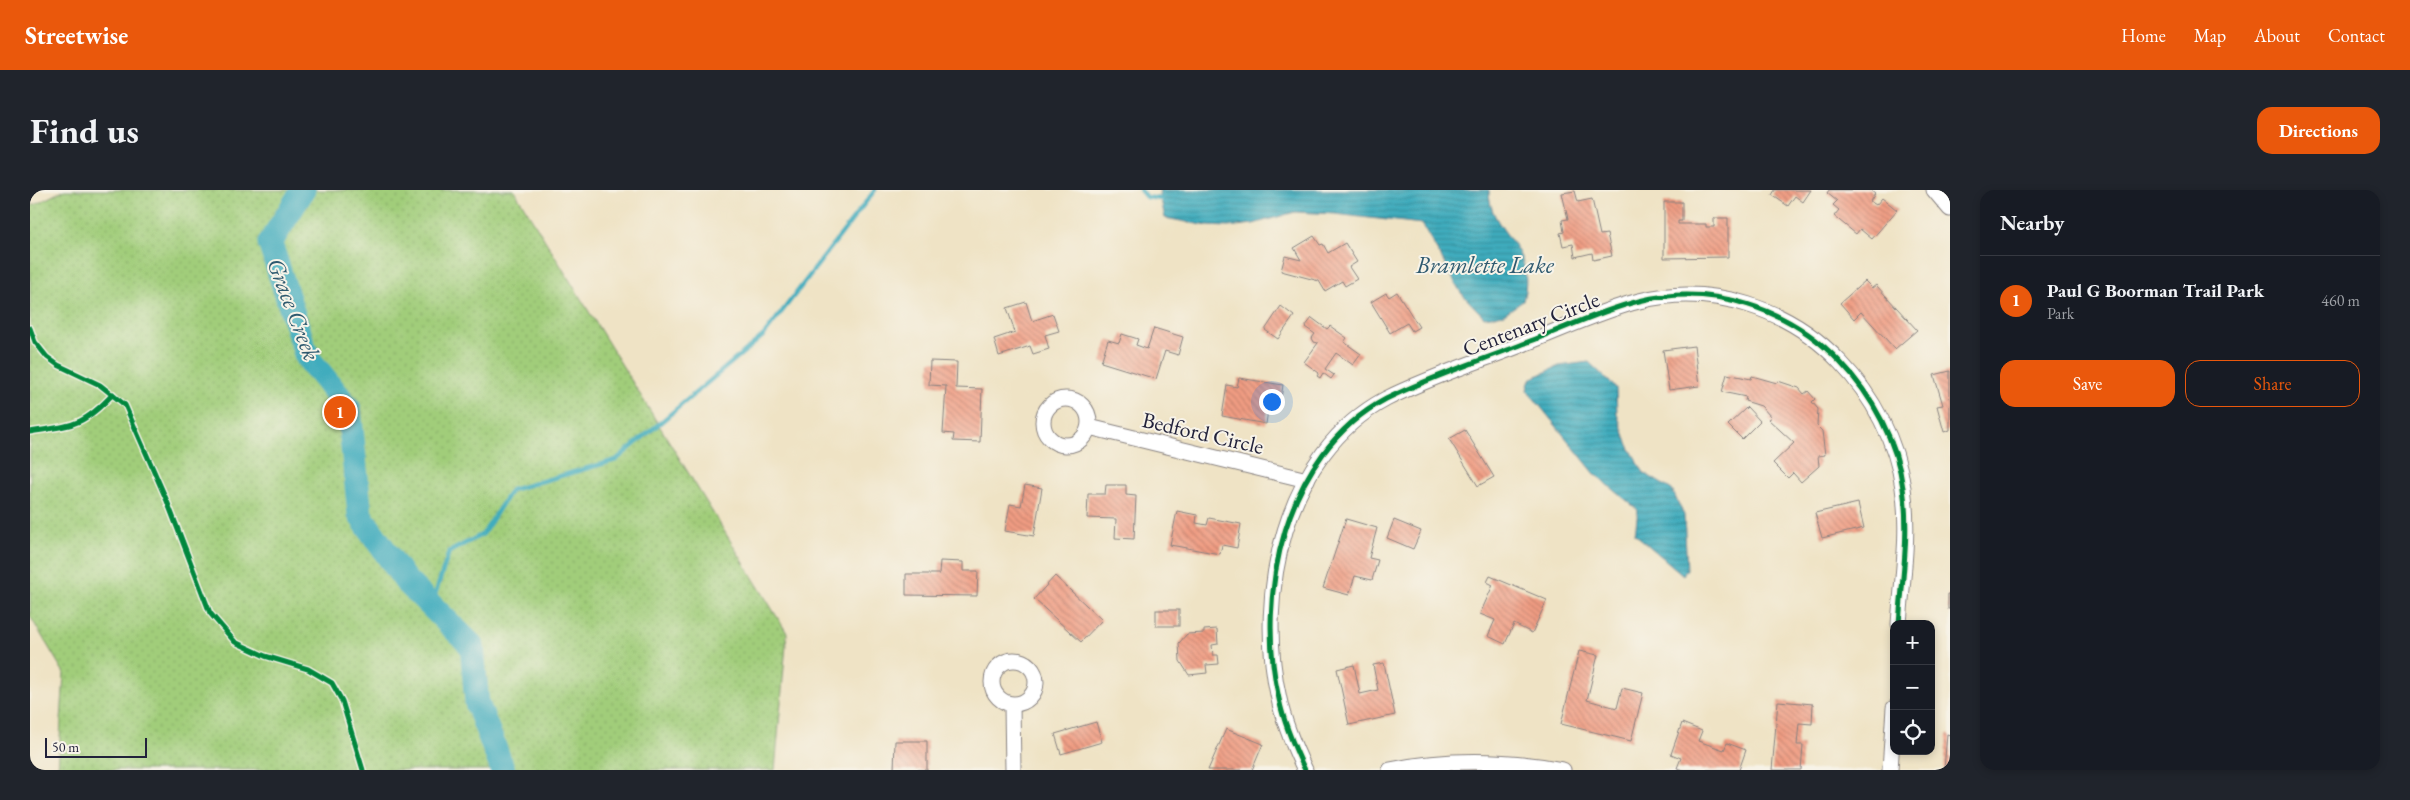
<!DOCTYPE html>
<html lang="en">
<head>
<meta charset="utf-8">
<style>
  :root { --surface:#171b24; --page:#20242c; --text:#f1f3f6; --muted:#9ea1a6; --line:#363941; --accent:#ea580c }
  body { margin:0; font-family:"EB Garamond",serif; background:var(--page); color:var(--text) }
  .controls { position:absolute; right:15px; bottom:15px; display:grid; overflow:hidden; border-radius:10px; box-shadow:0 2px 8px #0003 }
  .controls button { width:45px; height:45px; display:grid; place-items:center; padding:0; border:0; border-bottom:1px solid var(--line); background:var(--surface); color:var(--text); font:25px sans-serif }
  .scale { position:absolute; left:15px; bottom:12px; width:102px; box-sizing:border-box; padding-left:5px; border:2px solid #22223b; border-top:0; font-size:14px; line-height:18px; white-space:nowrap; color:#22223b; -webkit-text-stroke:4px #f7f3e8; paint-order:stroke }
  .you { position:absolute; left:1241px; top:211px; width:18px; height:18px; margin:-12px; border:4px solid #fff; border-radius:50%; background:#1a73e8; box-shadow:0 0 0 8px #1a73e833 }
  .badge { display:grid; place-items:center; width:32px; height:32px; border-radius:50%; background:var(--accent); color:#fff; font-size:16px; font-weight:700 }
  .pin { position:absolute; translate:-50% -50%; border:2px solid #fff; box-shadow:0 1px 5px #0006 }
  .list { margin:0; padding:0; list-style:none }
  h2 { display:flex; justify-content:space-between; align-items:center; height:65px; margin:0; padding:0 20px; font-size:21px }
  h2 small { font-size:16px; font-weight:400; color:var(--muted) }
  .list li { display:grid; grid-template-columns:32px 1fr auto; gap:15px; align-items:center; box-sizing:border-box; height:90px; padding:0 20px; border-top:1px solid var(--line) }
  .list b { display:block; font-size:19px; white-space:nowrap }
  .list p { margin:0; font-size:16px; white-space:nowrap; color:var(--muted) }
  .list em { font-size:16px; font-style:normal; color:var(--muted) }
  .actions { display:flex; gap:10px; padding:15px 20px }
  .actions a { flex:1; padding:11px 0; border:1px solid var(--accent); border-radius:15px; text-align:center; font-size:18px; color:var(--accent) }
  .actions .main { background:var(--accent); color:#fff }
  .icon { flex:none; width:28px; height:28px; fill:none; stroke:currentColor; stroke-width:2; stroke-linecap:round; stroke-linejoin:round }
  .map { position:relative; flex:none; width:1920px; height:580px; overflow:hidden; border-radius:15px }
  header { display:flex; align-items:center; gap:30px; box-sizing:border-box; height:70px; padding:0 25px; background:var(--accent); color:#fff }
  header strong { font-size:24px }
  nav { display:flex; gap:28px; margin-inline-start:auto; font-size:18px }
  .intro { display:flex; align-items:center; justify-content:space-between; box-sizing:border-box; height:120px; padding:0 30px }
  h1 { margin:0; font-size:35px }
  .button { padding:12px 22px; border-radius:15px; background:var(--accent); color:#fff; font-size:18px; font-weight:700 }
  main { display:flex; gap:30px; padding:0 30px }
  aside { flex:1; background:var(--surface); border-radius:15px; box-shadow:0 2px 8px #0003 }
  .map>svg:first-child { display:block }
</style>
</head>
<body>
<header>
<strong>Streetwise</strong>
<nav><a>Home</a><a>Map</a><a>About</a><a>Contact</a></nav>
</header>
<div class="intro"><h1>Find us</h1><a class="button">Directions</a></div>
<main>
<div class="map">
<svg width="1920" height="580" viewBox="0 0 1920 580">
  <defs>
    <pattern id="park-dots" width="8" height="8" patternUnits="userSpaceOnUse" patternTransform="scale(1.25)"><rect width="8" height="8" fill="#a1cd7a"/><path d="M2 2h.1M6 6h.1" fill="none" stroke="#8ab06a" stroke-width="1.8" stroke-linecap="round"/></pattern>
    <pattern id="water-rules" width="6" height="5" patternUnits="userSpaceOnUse" patternTransform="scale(1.25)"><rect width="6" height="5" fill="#3facbd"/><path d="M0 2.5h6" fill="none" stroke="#348c9b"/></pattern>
    <pattern id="building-back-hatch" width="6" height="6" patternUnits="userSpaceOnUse" patternTransform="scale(1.25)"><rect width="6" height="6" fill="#f09c82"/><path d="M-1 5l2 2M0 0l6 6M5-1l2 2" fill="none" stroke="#c27f6c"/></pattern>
  </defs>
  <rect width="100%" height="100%" fill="#f7f3e8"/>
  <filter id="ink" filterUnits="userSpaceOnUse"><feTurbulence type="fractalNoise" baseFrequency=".02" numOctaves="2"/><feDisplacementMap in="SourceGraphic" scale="10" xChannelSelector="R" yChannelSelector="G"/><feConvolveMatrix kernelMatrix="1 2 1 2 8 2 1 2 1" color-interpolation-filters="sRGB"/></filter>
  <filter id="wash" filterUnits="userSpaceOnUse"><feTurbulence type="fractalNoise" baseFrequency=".0096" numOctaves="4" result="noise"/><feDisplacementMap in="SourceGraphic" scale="20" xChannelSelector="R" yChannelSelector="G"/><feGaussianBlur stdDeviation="1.12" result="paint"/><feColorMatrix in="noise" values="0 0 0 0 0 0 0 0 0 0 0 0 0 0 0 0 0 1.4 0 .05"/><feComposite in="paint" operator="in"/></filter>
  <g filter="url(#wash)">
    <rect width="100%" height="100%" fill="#efe3c5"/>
    <path fill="url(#park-dots)" stroke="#62785a" d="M34,0H484L757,443L745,580H28L34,483L0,426V17Z"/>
    <g fill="url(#water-rules)" stroke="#30677c">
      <path d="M1129,0H1459C1458,44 1508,54 1493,111L1474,124L1454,127L1431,103L1392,34L1305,24L1265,22L1223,34L1198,37L1178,36L1135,28Z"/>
      <path d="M1559,172L1586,198L1587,224L1598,255L1614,283L1642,300L1654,325L1657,379L1653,385L1605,344L1608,320L1565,284L1497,200L1500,189L1529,176Z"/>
    </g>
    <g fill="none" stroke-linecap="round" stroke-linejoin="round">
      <g stroke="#3facbd" stroke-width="4.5">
        <path d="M1110,0L1116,7L1131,9"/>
        <path d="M401,417L419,362L453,344L481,300L586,270L734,145L845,0"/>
      </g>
      <path stroke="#3facbd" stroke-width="25" d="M273,0L240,53L277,167L319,219L330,325L375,390L442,456L447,513L473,580"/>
    </g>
    <g id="blocks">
      <g fill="url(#building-back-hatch)">
        <path d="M1745,0H1781L1773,12L1765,6L1758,16L1742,5Z"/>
        <path d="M1799,0H1840L1845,4L1840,11L1846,15L1852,8L1867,20L1842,49L1830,39L1826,44L1804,26L1809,20L1803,15L1807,11L1797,3Z"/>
        <path d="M1545,1L1548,12L1562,9L1570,45L1577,44L1582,66L1563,70L1562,63L1545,67L1543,54L1533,56L1530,43L1534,42L1532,30L1538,29L1532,3Z"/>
        <path d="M1634,12H1652V31H1648V34H1676V37H1684V28H1698V67L1634,68Z"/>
        <path d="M1284,46L1290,55L1293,54L1298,63L1315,53L1327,72L1319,77L1327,89L1315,96L1312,91L1295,101L1289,91L1251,81L1255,66L1271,70L1264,58Z"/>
        <path d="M1835,91L1842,98L1846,95L1887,140L1865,159L1831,122L1824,129L1810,113Z"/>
        <path d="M1367,102L1389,137L1382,141L1377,133L1360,143L1341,112L1356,103L1359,107Z"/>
        <path d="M996,112L1002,131L1023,124L1029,141L1015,145L1019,159L1003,164L1000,156L969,166L964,149L985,142L977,118Z"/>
        <path d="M1251,116L1264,126L1248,149L1235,140Z"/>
        <path d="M1282,128L1297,139L1300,136L1317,148L1314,152L1331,164L1323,175L1306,163L1295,179L1304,185L1301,189L1293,183L1290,188L1287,186L1289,183L1274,172L1288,153L1284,152L1282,148L1285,144L1275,137Z"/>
        <path d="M1124,138L1153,147L1148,165L1135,161L1126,189L1071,172L1078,150L1089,153L1092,144L1108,149L1106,155L1117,159Z"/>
        <path d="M1664,156L1669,196L1639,200L1633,160Z"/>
        <path d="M900,171L927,172L926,198L952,199L950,252L923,251L924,244L913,243L916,196L899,195Z"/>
        <path d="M1920,181V240L1914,242L1907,216L1913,215L1904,185Z"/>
        <path d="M1697,184L1721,189L1722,186L1747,193L1748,191L1769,198L1774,204L1778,201L1785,209L1782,212L1788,219L1787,236L1792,241L1795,265L1788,266L1789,276L1771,292L1763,283L1758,288L1743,273L1764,253L1738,229L1741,227L1731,216L1715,211L1716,207L1692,202Z"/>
        <path d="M1209,188L1253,195L1250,215L1239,213L1236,234L1192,226L1197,195L1207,197Z"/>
        <path d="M1717,217L1730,231L1712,249L1698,235Z"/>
        <path d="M1435,240L1464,287L1448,296L1419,249Z"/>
        <path d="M995,295L1012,298L1004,346L975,341L980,314L991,316Z"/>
        <path d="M1076,295H1096V305L1106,306L1104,349L1085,348L1086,329L1057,328L1058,304H1075Z"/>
        <path d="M1828,313L1834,338L1792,348L1785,323Z"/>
        <path d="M1147,321L1167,325L1166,333L1177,335L1179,328L1211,334L1207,358L1192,355L1190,364L1140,355Z"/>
        <path d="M1316,329L1347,338L1339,368L1348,370L1342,390L1325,386L1319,405L1293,398Z"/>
        <path d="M1364,330L1391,341L1383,359L1357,348Z"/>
        <path d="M910,371L933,372V381H948L947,406L876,405V384H909Z"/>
        <path d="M1025,386L1072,430L1051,452L1004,409Z"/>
        <path d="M1460,386L1517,410L1502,443L1484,434L1475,454L1458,446L1465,430L1450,424L1463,395L1457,392Z"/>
        <rect x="1918" y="404" width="2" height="15"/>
        <rect x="1126" y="420" width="23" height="16"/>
        <path d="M1187,439L1188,454L1182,455L1183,465H1188L1189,474L1176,475L1177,483L1159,485L1150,471L1149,453L1157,444L1174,443V440Z"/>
        <path d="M1549,461L1568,465L1557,510L1587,518L1592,498L1613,503L1601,551L1531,534Z"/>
        <path d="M1354,473L1365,525L1319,535L1307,479L1324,475L1330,504L1348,500L1343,475Z"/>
        <path d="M1748,511L1783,514L1782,534L1769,533L1767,555H1773L1771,580H1742Z"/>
        <path d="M1066,532L1072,552L1031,564L1025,544Z"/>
        <path d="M1652,533L1672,541L1668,551L1694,560L1697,553L1716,560L1709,580H1653L1647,578L1651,568L1641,564Z"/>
        <path d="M1196,539L1233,554L1222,580H1178Z"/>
        <path d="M1917,544L1920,545V580H1914Z"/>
        <path d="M865,551H897V580H864Z"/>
      </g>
    </g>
  </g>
  <g filter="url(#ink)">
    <use href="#blocks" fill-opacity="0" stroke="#888280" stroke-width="1"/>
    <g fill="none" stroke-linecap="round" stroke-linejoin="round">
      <defs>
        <g id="street">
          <path d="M1904,0L1920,19"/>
          <circle cx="1036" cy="232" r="23"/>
          <path d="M1059,237L1277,290"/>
          <circle cx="984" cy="492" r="22"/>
          <path d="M982,515L983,580"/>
          <path d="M1275,580C1264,557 1254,534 1249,509C1225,405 1254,263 1356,209C1400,187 1447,172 1493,154C1531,140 1569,121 1609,111C1682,93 1759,118 1810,172C1843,206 1867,252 1873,298C1880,342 1872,390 1869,434"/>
          <path d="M1360,580C1418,568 1475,569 1533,580"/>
          <path d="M1860,580L1864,518"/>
        </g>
      </defs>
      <use href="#street" stroke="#888280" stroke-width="17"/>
      <use href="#street" stroke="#fff" stroke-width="15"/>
      <defs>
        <g id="cycleway">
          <path d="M0,138L5,152L17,167L28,175L70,195L95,215L137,311L180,423L205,452L235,466L278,479L302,493L312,511L333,580"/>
          <path d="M0,242C43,235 52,237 83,204"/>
          <path d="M1275,580C1264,557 1254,534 1249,509C1225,405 1254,263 1356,209C1400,187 1447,172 1493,154C1531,140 1569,121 1609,111C1682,93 1759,118 1810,172C1843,206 1867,252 1873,298C1880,342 1872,390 1869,434"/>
        </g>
      </defs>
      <use href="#cycleway" stroke="#f7f3e8" stroke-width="8"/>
      <use href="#cycleway" stroke="#00873e" stroke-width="5"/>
    </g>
  </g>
  <g text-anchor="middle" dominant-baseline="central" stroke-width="4" stroke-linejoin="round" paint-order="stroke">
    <g font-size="22" fill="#22223b" stroke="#f7f3e8">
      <text transform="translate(1501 134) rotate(-21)">Centenary Circle</text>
      <text transform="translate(1173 243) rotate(13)">Bedford Circle</text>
    </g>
    <g font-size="24" font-style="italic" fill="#2e596f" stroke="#f7f3e8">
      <text x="1455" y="74">Bramlette Lake</text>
      <text transform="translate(264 119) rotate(69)">Grace Creek</text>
    </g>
  </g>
</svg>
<div class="controls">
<button>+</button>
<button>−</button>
<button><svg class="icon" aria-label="locate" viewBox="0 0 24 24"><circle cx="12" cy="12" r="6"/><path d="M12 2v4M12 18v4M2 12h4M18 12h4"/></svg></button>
</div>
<div class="scale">50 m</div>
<div class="you"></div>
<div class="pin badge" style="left:310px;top:222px">1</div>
</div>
<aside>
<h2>Nearby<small></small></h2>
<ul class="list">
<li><span class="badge">1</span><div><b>Paul G Boorman Trail Park</b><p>Park</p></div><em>460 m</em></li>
</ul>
<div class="actions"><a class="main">Save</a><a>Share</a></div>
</aside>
</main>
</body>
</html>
